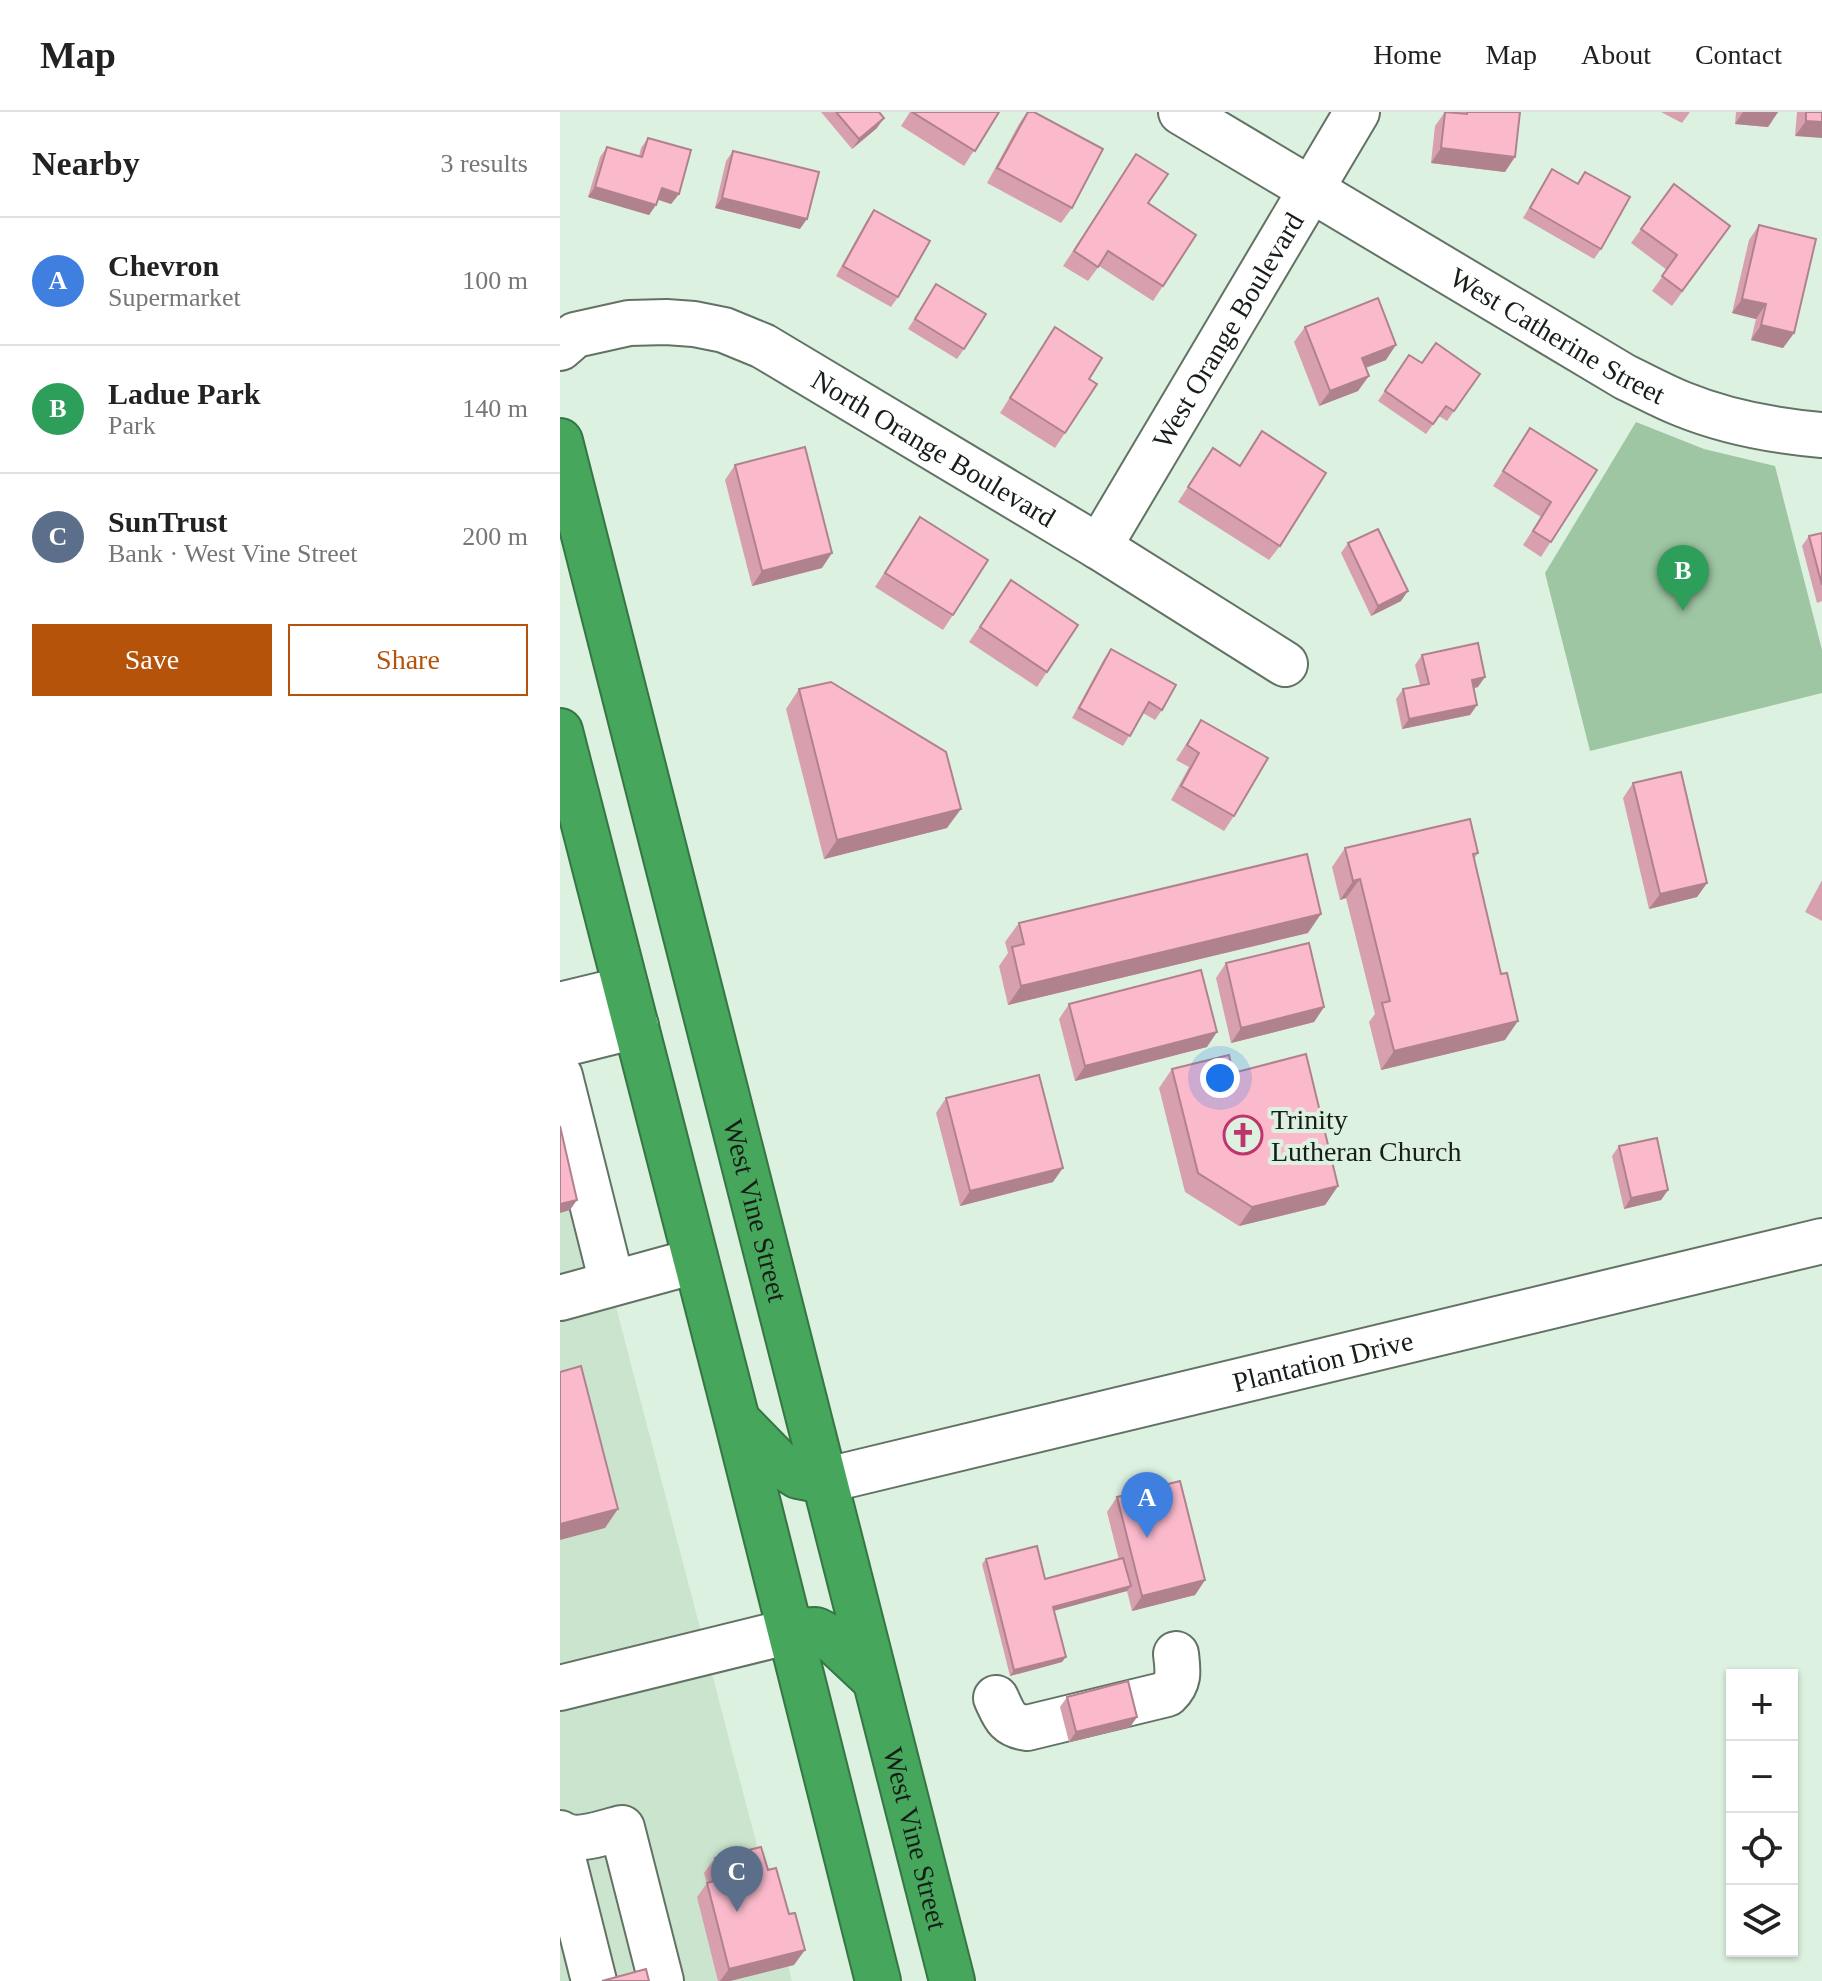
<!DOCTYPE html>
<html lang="en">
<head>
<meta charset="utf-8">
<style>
  :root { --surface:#fff; --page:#f2f2f2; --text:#222; --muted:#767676; --line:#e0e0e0; --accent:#b45309 }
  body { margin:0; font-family:Georgia,serif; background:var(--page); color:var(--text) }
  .controls { position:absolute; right:24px; bottom:24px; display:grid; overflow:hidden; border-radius:0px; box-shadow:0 2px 6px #0004 }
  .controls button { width:72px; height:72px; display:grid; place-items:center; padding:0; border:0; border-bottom:2px solid var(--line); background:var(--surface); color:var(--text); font:40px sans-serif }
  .you { position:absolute; left:660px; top:966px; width:28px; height:28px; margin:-20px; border:6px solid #fff; border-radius:50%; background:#1a73e8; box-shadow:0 0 0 12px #1a73e833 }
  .badge { display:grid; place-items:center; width:52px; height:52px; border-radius:50%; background:var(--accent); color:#fff; font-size:26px; font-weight:700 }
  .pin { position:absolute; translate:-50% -66px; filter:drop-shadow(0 2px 4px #0008) }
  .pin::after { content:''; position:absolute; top:42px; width:28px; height:24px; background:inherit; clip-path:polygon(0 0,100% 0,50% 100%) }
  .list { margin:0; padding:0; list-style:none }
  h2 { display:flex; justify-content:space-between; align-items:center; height:104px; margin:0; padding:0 32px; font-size:34px }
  h2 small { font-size:26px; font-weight:400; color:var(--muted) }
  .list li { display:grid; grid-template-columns:52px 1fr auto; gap:24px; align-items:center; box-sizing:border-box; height:128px; padding:0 32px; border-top:2px solid var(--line) }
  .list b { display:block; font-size:30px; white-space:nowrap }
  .list p { margin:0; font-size:26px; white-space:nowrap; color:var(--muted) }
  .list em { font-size:26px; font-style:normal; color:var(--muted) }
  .actions { display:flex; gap:16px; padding:24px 32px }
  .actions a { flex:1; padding:18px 0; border:2px solid var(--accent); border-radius:0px; text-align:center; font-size:28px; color:var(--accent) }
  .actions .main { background:var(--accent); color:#fff }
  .icon { flex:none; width:44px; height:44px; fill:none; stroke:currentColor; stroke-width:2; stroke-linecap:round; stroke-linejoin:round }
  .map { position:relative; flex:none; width:1262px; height:1869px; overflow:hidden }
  header { display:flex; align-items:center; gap:48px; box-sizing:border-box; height:112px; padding:0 40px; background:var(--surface); border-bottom:2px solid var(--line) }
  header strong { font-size:38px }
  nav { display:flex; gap:44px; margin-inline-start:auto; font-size:28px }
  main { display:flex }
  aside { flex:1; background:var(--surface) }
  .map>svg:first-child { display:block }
</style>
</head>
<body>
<header>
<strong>Map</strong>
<nav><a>Home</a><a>Map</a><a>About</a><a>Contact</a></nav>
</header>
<main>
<aside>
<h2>Nearby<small>3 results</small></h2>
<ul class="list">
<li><span class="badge" style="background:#3f7fe0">A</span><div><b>Chevron</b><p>Supermarket</p></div><em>100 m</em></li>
<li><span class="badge" style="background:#2e9e5b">B</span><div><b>Ladue Park</b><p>Park</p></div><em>140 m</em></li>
<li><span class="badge" style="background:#5c6f8a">C</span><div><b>SunTrust</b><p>Bank · West Vine Street</p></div><em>200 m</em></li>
</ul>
<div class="actions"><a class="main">Save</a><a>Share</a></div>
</aside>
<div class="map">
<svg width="1262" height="1869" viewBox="0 0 1262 1869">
  <rect width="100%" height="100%" fill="#ddf1e0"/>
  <path fill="#cbe4ce" d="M0,981L212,1791L232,1869H0Z"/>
  <path fill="#9ec6a3" d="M1076,310L1144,337L1215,354L1262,538V581L1030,639L985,461Z"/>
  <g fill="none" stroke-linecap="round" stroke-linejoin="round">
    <defs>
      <g id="minor">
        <path id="s1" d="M621,0L1065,265C1084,274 1102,284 1122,292C1166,310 1215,319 1262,323"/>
        <path id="s2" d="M0,236L15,223L69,211L106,210L134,212L164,218L203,234L539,435L725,552"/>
        <path id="s3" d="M539,435L797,0"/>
        <path d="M0,893L66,877"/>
        <path d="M0,933L76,914"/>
        <path d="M0,964L52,1171"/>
        <path d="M0,1186L135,1149"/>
        <path id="s4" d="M263,1369L1262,1129"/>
        <path d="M0,1576L231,1519"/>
        <path d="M436,1586C444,1603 446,1613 467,1616L607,1582C620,1570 618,1559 616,1542"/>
        <path d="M0,1721C16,1732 44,1720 62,1716L101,1869"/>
        <path d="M0,1734L34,1869"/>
      </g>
      <g id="highway">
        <path id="s5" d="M0,329L392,1869"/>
        <path d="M0,619L177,1308L318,1869"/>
        <path d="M179,1310L221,1353L238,1364L263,1369"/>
        <path d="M231,1519L256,1518L268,1524L315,1568"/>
      </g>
    </defs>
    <use href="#minor" stroke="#627264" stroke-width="48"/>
    <use href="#highway" stroke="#357644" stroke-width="48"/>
    <use href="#minor" stroke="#fff" stroke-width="44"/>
    <use href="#highway" stroke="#45a65c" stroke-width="44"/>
  </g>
  <g fill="#d8a0af">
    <path d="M261,0H319L317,16L292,37Z"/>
    <path d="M350,0H439L404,54L341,14Z"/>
    <path d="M467,0L512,96L501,111L427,71L459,12Z"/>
    <path d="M885,0H960L945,60L871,51L875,14Z"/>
    <path d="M1101,0H1130L1122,11Z"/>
    <path d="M1176,0H1218L1208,15L1175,12Z"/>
    <path d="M1237,0H1262L1235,24Z"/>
    <path d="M88,26L119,82L111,92L98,88L89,103L28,85L40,45L47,35L79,44L81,36Z"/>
    <path d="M173,39L240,117L155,96L166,49Z"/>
    <path d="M576,42L588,91L603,174L593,189L539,154L528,169L503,154Z"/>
    <path d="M992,57L1017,71L1025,60L1041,137L1034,147L963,106Z"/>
    <path d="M1114,72L1170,114L1112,194L1092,179L1107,158L1071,131Z"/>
    <path d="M314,98L338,185L331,195L276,164L307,108Z"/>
    <path d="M1199,113L1234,221L1223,236L1191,228L1196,207L1172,201L1189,128Z"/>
    <path d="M376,172L404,237L397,247L348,217Z"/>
    <path d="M495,215L505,321L495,336L440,301Z"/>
    <path d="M745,215L826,248L806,256L798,279L759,294L734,230Z"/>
    <path d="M849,243L862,251L920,262L887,309L879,304L866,322L818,289Z"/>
    <path d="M970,316L1037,358L981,445L963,433L981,405L933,374Z"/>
    <path d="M702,319L720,434L709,448L618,390L653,336L680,353Z"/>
    <path d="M175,353L262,456L192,474L165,368Z"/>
    <path d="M360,405L393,503L383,518L315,475Z"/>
    <path d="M1262,421V489L1257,491L1242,434L1249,424Z"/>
    <path d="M788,431L841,489L811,504L781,441Z"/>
    <path d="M451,468L518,513L477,575L409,530Z"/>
    <path d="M551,537L602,598L595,608L583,601L563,634L512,606L544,547Z"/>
    <path d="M862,543L918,575L914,576L917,593L910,603L842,617L836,587L843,577L860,573L855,553Z"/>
    <path d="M239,577L387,716L264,747L226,597Z"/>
    <path d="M641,608L674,704L664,719L611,688L629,655L616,648Z"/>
    <path d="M1073,671L1147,771L1137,785L1089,797L1063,686Z"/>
    <path d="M785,736L918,741L914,747L945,928L821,958L809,910L815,902L786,786L780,788L772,755Z"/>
    <path d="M1262,768V809L1245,800Z"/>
    <path d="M459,811L748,821L448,893L439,854L448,841L445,830Z"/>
    <path d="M666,851L764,895L754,910L671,931L656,866Z"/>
    <path d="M509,892L647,935L515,969L499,907Z"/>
    <path d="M612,957L673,961L778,1074L765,1093L679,1114L625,1080L599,976Z"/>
    <path d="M386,986L493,1070L400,1094L376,1001Z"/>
    <path d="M1059,1034L1108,1078L1101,1088L1064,1097L1052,1044Z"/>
    <path d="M557,1385L645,1468L635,1483L572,1499L567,1479L494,1498L502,1550L450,1564L422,1452L426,1447L485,1467L559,1448L547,1400Z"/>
    <path d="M507,1585L577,1605L570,1615L509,1630L500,1595Z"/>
    <path d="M155,1746L208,1758L229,1802L234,1853L170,1869H158L137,1785L147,1771L144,1761Z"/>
  </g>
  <g fill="#b0828e">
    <path d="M1183,0H1218L1208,15L1175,12Z"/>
    <path d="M324,6L317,16L292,37L299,27Z"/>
    <path d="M1246,9L1262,10V26L1235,24Z"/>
    <path d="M881,36L955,45L945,60L871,51Z"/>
    <path d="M35,75L96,93L89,103L28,85Z"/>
    <path d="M102,76L119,82L111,92L94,86Z"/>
    <path d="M162,86L247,107L240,117L155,96Z"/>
    <path d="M1182,187L1206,192L1196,207L1172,201Z"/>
    <path d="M1201,213L1234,221L1223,236L1191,228Z"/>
    <path d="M836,233L826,248L791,261L802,246Z"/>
    <path d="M809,264L798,279L759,294L770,279Z"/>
    <path d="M272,441L262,456L192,474L202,459Z"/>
    <path d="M848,479L841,489L811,504L818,494Z"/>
    <path d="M925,565L918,575L905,578L912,568Z"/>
    <path d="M917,593L910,603L842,617L849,607Z"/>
    <path d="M401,697L387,716L264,747L277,728Z"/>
    <path d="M800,767L786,786L780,788L793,769Z"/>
    <path d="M1147,771L1137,785L1089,797L1100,782Z"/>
    <path d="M761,802L748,821L448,893L461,874Z"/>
    <path d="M764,895L754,910L671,931L681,916Z"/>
    <path d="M958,909L945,928L821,958L834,939Z"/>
    <path d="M657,920L647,935L515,969L525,954Z"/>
    <path d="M503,1056L493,1070L400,1094L410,1079Z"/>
    <path d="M778,1074L765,1093L679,1114L692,1095Z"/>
    <path d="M1108,1078L1101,1088L1064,1097L1071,1086Z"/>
    <path d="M17,1088L10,1098L0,1101V1092Z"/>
    <path d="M58,1397L45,1416L0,1428V1412Z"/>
    <path d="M645,1468L635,1483L572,1499L582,1484Z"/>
    <path d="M571,1474L567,1479L490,1500L493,1495Z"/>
    <path d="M506,1545L502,1550L450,1564L454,1558Z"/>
    <path d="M577,1605L570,1615L509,1630L516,1620Z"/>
    <path d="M245,1838L234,1853L170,1869H160L169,1857Z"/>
  </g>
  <g fill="#fbbacb" stroke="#b0828e" stroke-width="2">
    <path d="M276,0H319L324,6L299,27Z"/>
    <path d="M352,0H439L415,39Z"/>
    <path d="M468,0H474L543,37L512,96L437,56Z"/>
    <path d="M885,0L907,2V0H960L955,45L881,36Z"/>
    <path d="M1246,0H1262V10L1246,9Z"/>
    <path d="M88,26L131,38L119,82L102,76L96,93L35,75L47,35L82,45Z"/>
    <path d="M173,39L259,60L247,107L162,86Z"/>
    <path d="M576,42L608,62L588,91L636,123L603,174L548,139L538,155L514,139Z"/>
    <path d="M992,57L1018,72L1025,60L1070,85L1041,137L970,96Z"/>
    <path d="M1114,72L1170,114L1122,179L1102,164L1117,143L1081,117Z"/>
    <path d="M314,98L370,129L338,185L283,154Z"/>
    <path d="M1199,113L1256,127L1234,221L1201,213L1206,192L1182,187Z"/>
    <path d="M376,172L426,202L404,237L355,207Z"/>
    <path d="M818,186L836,233L802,246L809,264L770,279L745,215Z"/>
    <path d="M495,215L542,246L529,267L537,272L505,321L450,286Z"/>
    <path d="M876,231L920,262L894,299L886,294L873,312L825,279L849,243L862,251Z"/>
    <path d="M970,316L1037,358L991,430L973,419L991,390L943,359Z"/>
    <path d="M702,319L766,361L720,434L628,375L653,336L680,354Z"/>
    <path d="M245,335L272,441L202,459L175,353Z"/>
    <path d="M360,405L428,448L393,503L325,461Z"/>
    <path d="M818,417L848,479L818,494L788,431Z"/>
    <path d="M1262,421V473L1249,424Z"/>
    <path d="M451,468L518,513L487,560L420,515Z"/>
    <path d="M918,531L925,565L912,568L917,593L849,607L843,577L869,572L862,543Z"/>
    <path d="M551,537L616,573L602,598L589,590L570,624L519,596Z"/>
    <path d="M271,570L386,640L401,697L277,728L239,577Z"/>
    <path d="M641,608L708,646L674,704L621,674L639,641L627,633Z"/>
    <path d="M1121,660L1147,771L1100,782L1073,671Z"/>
    <path d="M910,707L918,741L913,742L941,862L947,861L958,909L834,939L822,891L830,889L800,767L793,769L785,736Z"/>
    <path d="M747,742L761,802L461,874L452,835L464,832L459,811Z"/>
    <path d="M749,831L764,895L681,916L666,851Z"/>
    <path d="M641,858L657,920L525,954L509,892Z"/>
    <path d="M746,942L778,1074L692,1095L638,1061L612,957L669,943L673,961Z"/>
    <path d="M479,963L503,1056L410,1079L386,986Z"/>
    <path d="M0,1014L17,1088L0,1092Z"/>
    <path d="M1097,1026L1108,1078L1071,1086L1059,1034Z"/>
    <path d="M21,1254L58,1397L0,1412V1260Z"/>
    <path d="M620,1369L645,1468L582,1484L557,1385Z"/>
    <path d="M477,1434L485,1467L563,1446L571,1474L493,1495L506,1545L454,1558L426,1447Z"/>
    <path d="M568,1569L577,1605L516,1620L507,1585Z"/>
    <path d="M201,1735L208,1758L216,1756L229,1802L235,1801L245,1838L169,1857L147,1771L160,1767L155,1746Z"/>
    <path d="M86,1857L89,1869H42Z"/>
  </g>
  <defs>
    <symbol id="church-ring" viewBox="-11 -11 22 22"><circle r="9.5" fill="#ddf1e0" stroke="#bf346b" stroke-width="1.5"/><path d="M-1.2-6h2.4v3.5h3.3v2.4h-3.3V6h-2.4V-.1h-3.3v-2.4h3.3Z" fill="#bf346b"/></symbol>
  </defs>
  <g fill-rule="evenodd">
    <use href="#church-ring" x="661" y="1001" width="44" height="44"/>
  </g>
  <g text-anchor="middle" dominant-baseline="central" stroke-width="8" stroke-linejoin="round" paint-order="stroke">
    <g font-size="28" fill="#171e18" stroke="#ddf1e0">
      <text stroke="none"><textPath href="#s3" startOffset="252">West Orange Boulevard</textPath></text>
      <text stroke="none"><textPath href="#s1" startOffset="438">West Catherine Street</textPath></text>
      <text stroke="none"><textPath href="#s2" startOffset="412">North Orange Boulevard</textPath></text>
      <text stroke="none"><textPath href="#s5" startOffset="794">West Vine Street</textPath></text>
      <text stroke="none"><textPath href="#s4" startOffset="514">Plantation Drive</textPath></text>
      <text stroke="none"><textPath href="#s5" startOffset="1442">West Vine Street</textPath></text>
    </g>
    <g font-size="28" fill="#171e18" stroke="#ddf1e0" text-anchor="start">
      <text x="711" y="1007">Trinity<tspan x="711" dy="32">Lutheran Church</tspan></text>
    </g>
  </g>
</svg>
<div class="controls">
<button>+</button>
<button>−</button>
<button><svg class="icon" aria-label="locate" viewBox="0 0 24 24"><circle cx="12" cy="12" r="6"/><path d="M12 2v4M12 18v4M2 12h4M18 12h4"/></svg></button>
<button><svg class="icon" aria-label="layers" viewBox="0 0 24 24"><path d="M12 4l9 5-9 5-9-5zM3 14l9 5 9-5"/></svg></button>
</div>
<div class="you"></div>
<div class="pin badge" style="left:587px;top:1426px;background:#3f7fe0">A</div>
<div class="pin badge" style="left:1123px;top:499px;background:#2e9e5b">B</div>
<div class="pin badge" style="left:177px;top:1800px;background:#5c6f8a">C</div>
</div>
</main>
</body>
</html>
